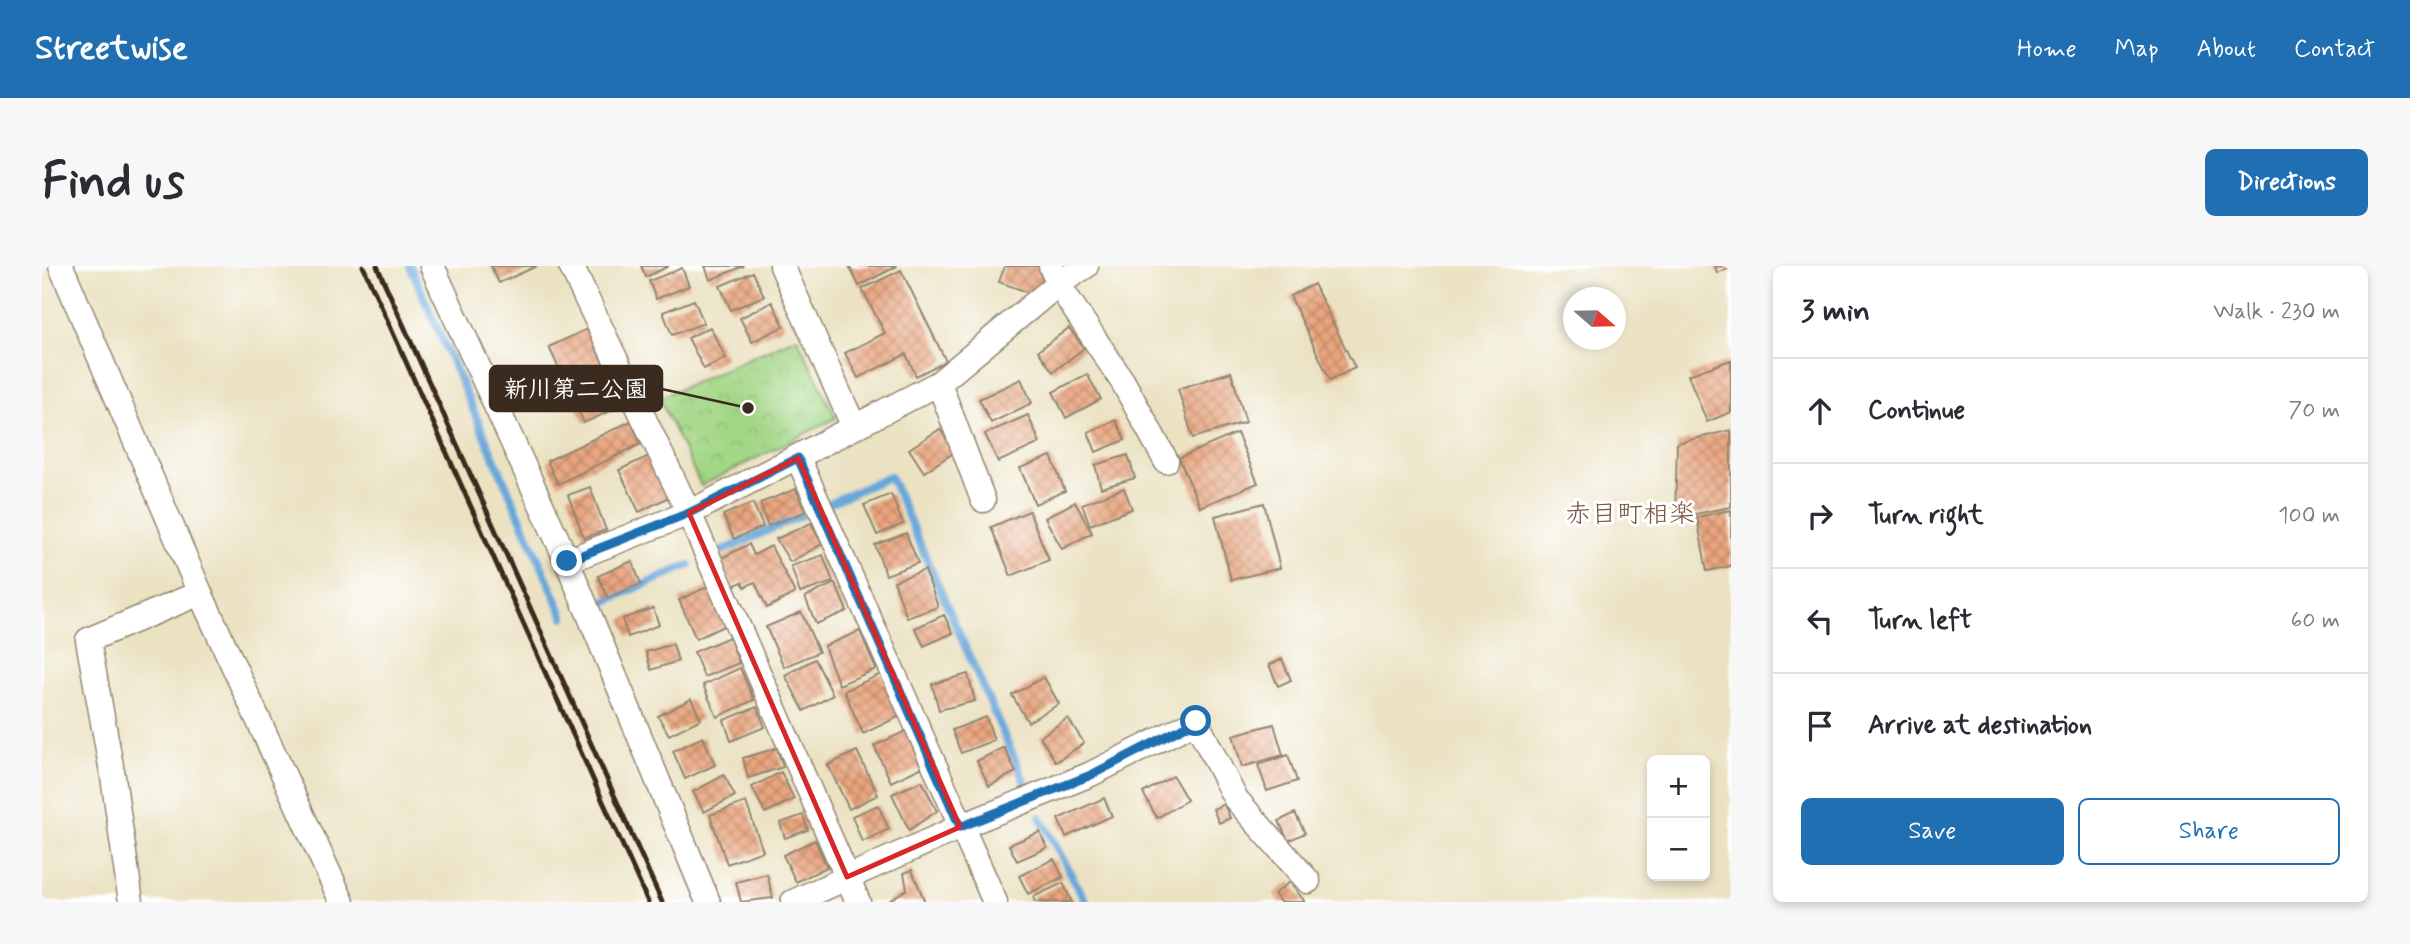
<!DOCTYPE html>
<html lang="en">
<head>
<meta charset="utf-8">
<style>
  :root { --surface:#fff; --page:#f7f7f7; --text:#2b2b33; --muted:#7c7c81; --line:#e1e1e2; --accent:#1f6fb2 }
  body { margin:0; font-family:Mynerve,"Klee One",sans-serif; background:var(--page); color:var(--text) }
  .controls { position:absolute; right:21px; bottom:21px; display:grid; overflow:hidden; border-radius:10px; box-shadow:0 4px 10px #0003 }
  .controls button { width:63px; height:63px; display:grid; place-items:center; padding:0; border:0; border-bottom:2px solid var(--line); background:var(--surface); color:var(--text); font:35px sans-serif }
  .compass { position:absolute; left:1521px; top:21px; width:63px; height:63px; border-radius:50%; background:var(--surface); box-shadow:0 4px 10px #0003; rotate:110deg }
  .stop { position:absolute; width:21px; height:21px; margin:-16px; border:5px solid #1f6fb2; border-radius:50%; background:#fff }
  .stop.end { background:#1f6fb2; border-color:#fff; box-shadow:0 2px 7px #0008 }
  .list { margin:0; padding:0; list-style:none }
  h2 { display:flex; justify-content:space-between; align-items:center; height:91px; margin:0; padding:0 28px; font-size:30px }
  h2 small { font-size:23px; font-weight:400; color:var(--muted) }
  .list li { display:grid; grid-template-columns:46px 1fr auto; gap:21px; align-items:center; box-sizing:border-box; height:105px; padding:0 28px; border-top:2px solid var(--line) }
  .list b { display:block; font-size:26px; white-space:nowrap }
  .list em { font-size:23px; font-style:normal; color:var(--muted) }
  .actions { display:flex; gap:14px; padding:21px 28px }
  .actions a { flex:1; padding:16px 0; border:2px solid var(--accent); border-radius:10px; text-align:center; font-size:24px; color:var(--accent) }
  .actions .main { background:var(--accent); color:#fff }
  .icon { flex:none; width:38px; height:38px; fill:none; stroke:currentColor; stroke-width:2; stroke-linecap:round; stroke-linejoin:round }
  .map { position:relative; flex:none; width:1689px; height:636px; overflow:hidden; border-radius:10px }
  header { display:flex; align-items:center; gap:42px; box-sizing:border-box; height:98px; padding:0 35px; background:var(--accent); color:#fff }
  header strong { font-size:33px }
  nav { display:flex; gap:38px; margin-inline-start:auto; font-size:24px }
  .intro { display:flex; align-items:center; justify-content:space-between; box-sizing:border-box; height:168px; padding:0 42px }
  h1 { margin:0; font-size:49px }
  .button { padding:18px 32px; border-radius:10px; background:var(--accent); color:#fff; font-size:24px; font-weight:700 }
  main { display:flex; gap:42px; padding:0 42px }
  aside { flex:1; background:var(--surface); border-radius:10px; box-shadow:0 4px 10px #0003 }
  .map>svg:first-child { display:block }
</style>
</head>
<body>
<header>
<strong>Streetwise</strong>
<nav><a>Home</a><a>Map</a><a>About</a><a>Contact</a></nav>
</header>
<div class="intro"><h1>Find us</h1><a class="button">Directions</a></div>
<main>
<div class="map">
<svg width="1689" height="636" viewBox="0 0 1689 636">
  <defs>
    <pattern id="park-crowns" width="20" height="18" patternUnits="userSpaceOnUse" patternTransform="scale(1.75)"><rect width="20" height="18" fill="#a3d786"/><path d="M2 6a3 3 0 1 1 6 0M12 15a3 3 0 1 1 6 0" fill="none" stroke="#8db973"/></pattern>
    <pattern id="building-cross-hatch" width="8" height="8" patternUnits="userSpaceOnUse" patternTransform="scale(1.75)"><rect width="8" height="8" fill="#eaa57e"/><path d="M0 0l8 8M0 8l8-8" fill="none" stroke="#bf8767"/></pattern>
  </defs>
  <rect width="100%" height="100%" fill="#fff"/>
  <filter id="ink" filterUnits="userSpaceOnUse"><feTurbulence type="fractalNoise" baseFrequency=".0143" numOctaves="2"/><feDisplacementMap in="SourceGraphic" scale="14" xChannelSelector="R" yChannelSelector="G"/><feConvolveMatrix kernelMatrix="1 2 1 2 8 2 1 2 1" color-interpolation-filters="sRGB"/></filter>
  <filter id="wash" filterUnits="userSpaceOnUse"><feTurbulence type="fractalNoise" baseFrequency=".00686" numOctaves="4" result="noise"/><feDisplacementMap in="SourceGraphic" scale="28" xChannelSelector="R" yChannelSelector="G"/><feGaussianBlur stdDeviation="1.57" result="paint"/><feColorMatrix in="noise" values="0 0 0 0 0 0 0 0 0 0 0 0 0 0 0 0 0 1.4 0 .05"/><feComposite in="paint" operator="in"/></filter>
  <g filter="url(#wash)">
    <rect width="100%" height="100%" fill="#ebe2c2"/>
    <path fill="url(#park-crowns)" stroke="#6f8052" stroke-width="2" d="M755,71L794,152L659,220L617,132Z"/>
    <g fill="none" stroke-linecap="round" stroke-linejoin="round">
      <g stroke="#67a7da" stroke-width="8">
        <path d="M368,0L522,351"/>
        <path d="M678,286L848,210L984,519"/>
        <path d="M555,339L647,299"/>
        <path d="M998,551L1044,636"/>
      </g>
    </g>
    <g id="blocks">
      <g fill="url(#building-cross-hatch)">
        <path d="M449,0H495L457,17Z"/>
        <path d="M599,0H627L604,11Z"/>
        <path d="M663,0H702L668,14Z"/>
        <path d="M807,0H855L817,20Z"/>
        <path d="M963,0H1005L994,29L957,16Z"/>
        <path d="M1673,0H1689V2L1675,7Z"/>
        <path d="M640,2L647,20L614,33L607,15Z"/>
        <path d="M859,4L904,95L874,110L864,88L816,112L803,87L843,67L820,23Z"/>
        <path d="M711,6L722,30L689,44L678,20Z"/>
        <path d="M1272,18L1313,102L1288,114L1248,30Z"/>
        <path d="M652,34L662,57L630,69L621,46Z"/>
        <path d="M730,36L742,60L710,76L698,52Z"/>
        <path d="M668,61L684,92L662,103L646,72Z"/>
        <path d="M1027,62L1042,82L1011,106L996,85Z"/>
        <path d="M545,63L581,139L542,157L507,81Z"/>
        <path d="M1689,94V146L1665,156L1646,109Z"/>
        <path d="M1189,106L1204,156L1151,172L1136,123Z"/>
        <path d="M1045,108L1059,133L1024,152L1011,126Z"/>
        <path d="M979,113L990,137L949,157L937,133Z"/>
        <path d="M986,149L998,177L956,196L943,168Z"/>
        <path d="M1074,154L1083,174L1054,186L1046,166Z"/>
        <path d="M589,155L599,178L516,218L505,195Z"/>
        <path d="M898,163L913,186L882,206L867,183Z"/>
        <path d="M1689,164V241L1633,252L1635,177Z"/>
        <path d="M1195,167L1216,217L1158,241L1137,192Z"/>
        <path d="M1086,189L1093,212L1059,222L1053,199Z"/>
        <path d="M607,190L627,231L597,246L577,204Z"/>
        <path d="M1009,190L1023,225L993,238L978,202Z"/>
        <path d="M548,221L564,264L542,272L526,229Z"/>
        <path d="M1082,222L1090,243L1048,259L1040,238Z"/>
        <path d="M754,223L763,246L726,260L718,237Z"/>
        <path d="M849,228L861,258L835,269L822,239Z"/>
        <path d="M1033,236L1050,267L1020,283L1003,252Z"/>
        <path d="M711,237L721,261L692,273L681,249Z"/>
        <path d="M1222,237L1238,302L1189,314L1173,250Z"/>
        <path d="M1689,244V300L1665,305L1655,251Z"/>
        <path d="M987,245L1007,294L969,310L949,261Z"/>
        <path d="M769,257L780,278L748,296L734,273Z"/>
        <path d="M864,267L876,297L844,309L833,279Z"/>
        <path d="M707,278L712,289L729,280L753,327L725,342L713,316L703,321L700,316L691,320L678,293Z"/>
        <path d="M781,289L791,316L758,327L749,300Z"/>
        <path d="M590,295L599,318L566,332L556,310Z"/>
        <path d="M883,304L896,341L865,352L852,315Z"/>
        <path d="M793,317L805,345L774,358L763,331Z"/>
        <path d="M669,319L686,358L654,373L637,334Z"/>
        <path d="M611,342L617,359L586,371L580,353Z"/>
        <path d="M759,346L777,386L742,401L724,361Z"/>
        <path d="M902,349L911,367L882,380L873,362Z"/>
        <path d="M818,365L834,403L797,419L782,380Z"/>
        <path d="M687,371L697,397L662,411L652,386Z"/>
        <path d="M631,378L636,395L609,404L604,386Z"/>
        <path d="M773,393L791,429L762,445L743,409Z"/>
        <path d="M1240,393L1249,414L1236,420L1227,399Z"/>
        <path d="M698,402L712,434L675,451L661,419Z"/>
        <path d="M839,408L858,450L821,468L802,425Z"/>
        <path d="M926,408L933,435L897,444L890,418Z"/>
        <path d="M1002,411L1017,438L986,456L970,429Z"/>
        <path d="M649,433L659,453L627,469L616,450Z"/>
        <path d="M715,441L723,461L689,475L682,454Z"/>
        <path d="M944,451L952,474L919,487L910,464Z"/>
        <path d="M1026,452L1042,477L1014,496L998,471Z"/>
        <path d="M1232,458L1241,489L1200,501L1191,469Z"/>
        <path d="M868,463L885,499L849,516L832,480Z"/>
        <path d="M661,471L673,499L643,513L631,485Z"/>
        <path d="M962,481L974,506L947,520L935,495Z"/>
        <path d="M735,482L741,501L706,512L701,492Z"/>
        <path d="M815,485L836,529L807,543L786,499Z"/>
        <path d="M1246,489L1255,515L1225,525L1216,499Z"/>
        <path d="M739,506L752,533L723,547L710,521Z"/>
        <path d="M682,509L693,530L662,546L651,526Z"/>
        <path d="M1131,510L1145,534L1115,552L1101,527Z"/>
        <path d="M880,515L895,545L867,564L850,528Z"/>
        <path d="M1062,532L1070,550L1024,571L1016,553Z"/>
        <path d="M704,536L721,585L685,598L668,549Z"/>
        <path d="M1182,538L1188,552L1177,557L1171,543Z"/>
        <path d="M836,539L847,563L820,576L810,550Z"/>
        <path d="M1253,547L1263,567L1246,575L1237,555Z"/>
        <path d="M761,549L766,564L743,572L738,557Z"/>
        <path d="M998,566L1005,582L975,595L967,579Z"/>
        <path d="M773,574L785,601L754,616L741,589Z"/>
        <path d="M1012,593L1021,611L986,628L977,610Z"/>
        <path d="M870,604L883,636H849L848,634L865,623L862,607Z"/>
        <path d="M725,608L731,632L699,636L694,616Z"/>
        <path d="M1248,616L1263,636H1238L1232,628Z"/>
        <path d="M1021,617L1030,636H993L991,631Z"/>
      </g>
    </g>
  </g>
  <g filter="url(#ink)">
    <use href="#blocks" fill-opacity="0" stroke="#938670" stroke-width="2"/>
    <g fill="none" stroke-linecap="round" stroke-linejoin="round">
      <defs>
        <g id="street">
          <path d="M19,0L158,327L300,636"/>
          <path d="M390,0L525,295L666,636"/>
          <path d="M529,0L647,247L816,636"/>
          <path d="M740,0L812,161"/>
          <path d="M1009,0L1016,18L1081,116L1124,195"/>
          <path d="M897,117L941,234"/>
          <path d="M756,192L953,636"/>
          <path d="M525,295L647,247L897,117L1016,18L1044,0"/>
          <path d="M89,636L71,511L46,374L158,327"/>
          <path d="M751,636L918,561L1049,508L1154,455L1193,532L1266,615"/>
        </g>
      </defs>
      <use href="#street" stroke="#938670" stroke-width="27"/>
      <use href="#street" stroke="#fff" stroke-width="24"/>
      <g stroke="#3b2a1e" stroke-width="5">
        <path d="M321,0L606,636"/>
        <path d="M335,0L620,636"/>
      </g>
    </g>
  </g>
  <g fill="none" stroke-linecap="round" stroke-linejoin="round" filter="url(#ink)">
    <path stroke="#1f6fb2" stroke-width="9" d="M525,295L647,247L756,192L918,561L1049,509L1154,455"/>
  </g>
  <path fill="none" stroke="#d62828" stroke-width="5" stroke-linejoin="round" d="M756,192L918,561L805,611L647,247Z"/>
  <g text-anchor="middle" dominant-baseline="central" stroke-width="6" stroke-linejoin="round" paint-order="stroke">
    <g font-size="26" fill="#785540" stroke="#fff">
      <text x="1588" y="249">赤目町相楽</text>
    </g>
  </g>
  <path fill="none" stroke="#3b2a1e" stroke-width="2.5" d="M706 142L620 123"/>
  <circle fill="#3b2a1e" stroke="#fff" stroke-width="2.5" cx="706" cy="142" r="7"/>
  <rect fill="#3b2a1e" stroke="#3b2a1e" stroke-width="2.5" x="448" y="100" width="172" height="45" rx="7"/>
  <g font-size="24" text-anchor="middle" font-weight="bold" fill="#fff">
    <text x="534" y="131">新川第二公園</text>
  </g>
</svg>
<div class="controls">
<button>+</button>
<button>−</button>
</div>
<svg class="compass" viewBox="-18 -18 36 36"><path d="M0-13l5 13h-10z" fill="#e53935"/><path d="M0 13l5-13h-10z" fill="#7c7c81"/></svg>
<div class="stop" style="left:1154px;top:455px"></div>
<div class="stop end" style="left:525px;top:295px"></div>
</div>
<aside>
<h2>3 min<small>Walk · 230 m</small></h2>
<ul class="list">
<li><svg class="icon" aria-label="ahead" viewBox="0 0 24 24"><path d="M12 20V5M6 11l6-6 6 6"/></svg><div><b>Continue</b></div><em>70 m</em></li>
<li><svg class="icon" aria-label="right" viewBox="0 0 24 24"><path d="M7 20v-9h11M14 6l5 5-5 5"/></svg><div><b>Turn right</b></div><em>100 m</em></li>
<li><svg class="icon" aria-label="left" viewBox="0 0 24 24"><path d="M17 20v-9H6M10 6l-5 5 5 5"/></svg><div><b>Turn left</b></div><em>60 m</em></li>
<li><svg class="icon" aria-label="arrive" viewBox="0 0 24 24"><path d="M6 21V4h12l-3 4 3 4H6"/></svg><div><b>Arrive at destination</b></div></li>
</ul>
<div class="actions"><a class="main">Save</a><a>Share</a></div>
</aside>
</main>
</body>
</html>
